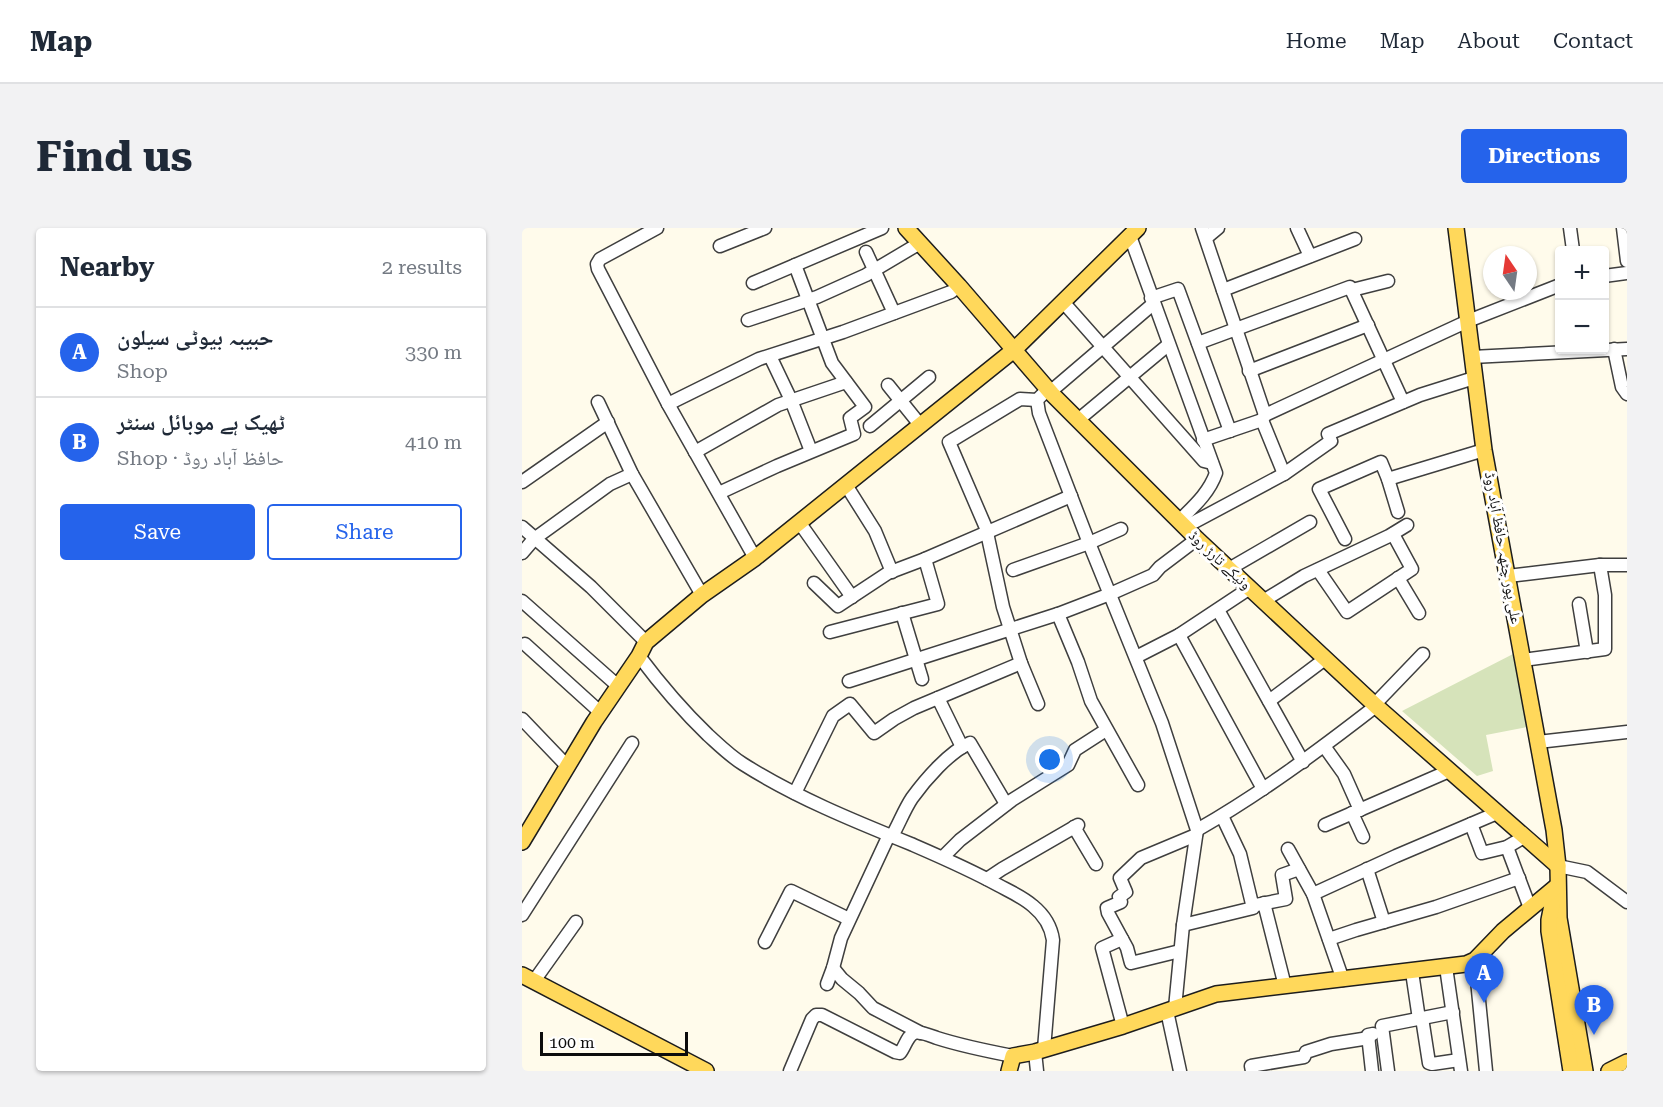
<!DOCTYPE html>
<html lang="en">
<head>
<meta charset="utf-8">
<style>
  :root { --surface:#fff; --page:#f2f2f3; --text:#1f2937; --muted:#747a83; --line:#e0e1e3; --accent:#2563eb }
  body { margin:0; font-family:"Roboto Serif","Noto Naskh Arabic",serif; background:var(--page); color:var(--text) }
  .controls { position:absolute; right:18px; top:18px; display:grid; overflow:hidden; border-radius:6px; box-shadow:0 2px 4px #0004 }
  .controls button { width:54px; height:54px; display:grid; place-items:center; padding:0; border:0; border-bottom:2px solid var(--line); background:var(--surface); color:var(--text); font:30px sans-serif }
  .compass { position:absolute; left:961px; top:18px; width:54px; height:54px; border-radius:50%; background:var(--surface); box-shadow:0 2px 4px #0004; rotate:347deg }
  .scale { position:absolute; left:18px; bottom:15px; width:148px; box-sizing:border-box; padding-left:6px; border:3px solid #0c0c0c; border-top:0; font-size:16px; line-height:21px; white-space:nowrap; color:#0c0c0c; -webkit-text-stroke:4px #fff; paint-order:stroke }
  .you { position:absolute; left:528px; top:532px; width:21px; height:21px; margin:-15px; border:4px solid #fff; border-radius:50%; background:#1a73e8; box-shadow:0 0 0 9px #1a73e833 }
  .badge { display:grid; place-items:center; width:39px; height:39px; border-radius:50%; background:var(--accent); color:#fff; font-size:20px; font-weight:700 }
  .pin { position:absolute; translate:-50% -50px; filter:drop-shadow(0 2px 3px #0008) }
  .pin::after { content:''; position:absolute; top:32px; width:21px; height:18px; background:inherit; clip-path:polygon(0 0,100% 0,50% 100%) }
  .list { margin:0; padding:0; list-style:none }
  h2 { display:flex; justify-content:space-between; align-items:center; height:78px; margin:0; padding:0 24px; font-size:26px }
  h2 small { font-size:20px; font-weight:400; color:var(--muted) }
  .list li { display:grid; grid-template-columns:39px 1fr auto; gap:18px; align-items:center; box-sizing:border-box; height:90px; padding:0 24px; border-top:2px solid var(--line) }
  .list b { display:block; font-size:22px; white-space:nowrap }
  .list p { margin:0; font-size:20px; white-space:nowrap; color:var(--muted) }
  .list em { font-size:20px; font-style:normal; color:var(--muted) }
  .actions { display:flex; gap:12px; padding:18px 24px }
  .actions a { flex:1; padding:14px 0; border:2px solid var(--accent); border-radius:6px; text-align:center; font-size:21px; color:var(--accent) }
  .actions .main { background:var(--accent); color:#fff }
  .map { position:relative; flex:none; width:1105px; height:843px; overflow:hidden; border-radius:6px }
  header { display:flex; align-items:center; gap:36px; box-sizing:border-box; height:84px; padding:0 30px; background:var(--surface); border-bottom:2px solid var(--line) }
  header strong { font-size:28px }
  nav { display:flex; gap:33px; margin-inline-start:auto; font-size:21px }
  .intro { display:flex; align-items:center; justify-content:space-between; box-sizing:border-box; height:144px; padding:0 36px }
  h1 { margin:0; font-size:42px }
  .button { padding:15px 27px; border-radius:6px; background:var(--accent); color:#fff; font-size:21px; font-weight:700 }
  main { display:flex; gap:36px; padding:0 36px }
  aside { flex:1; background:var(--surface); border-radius:6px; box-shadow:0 2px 4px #0004 }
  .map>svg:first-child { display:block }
</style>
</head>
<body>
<header>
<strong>Map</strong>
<nav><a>Home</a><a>Map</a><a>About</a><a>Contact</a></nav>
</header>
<div class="intro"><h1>Find us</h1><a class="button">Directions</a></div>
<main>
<aside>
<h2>Nearby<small>2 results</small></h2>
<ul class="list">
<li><span class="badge">A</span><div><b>حبیبہ بیوٹی سیلون</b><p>Shop</p></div><em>330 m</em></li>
<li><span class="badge">B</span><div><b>ٹھیک ہے موبائل سنٹر</b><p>Shop · حافظ آباد روڈ</p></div><em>410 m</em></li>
</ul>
<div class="actions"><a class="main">Save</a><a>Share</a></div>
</aside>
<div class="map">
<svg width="1105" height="843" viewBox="0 0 1105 843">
  <rect width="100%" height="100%" fill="#fffbeb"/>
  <path fill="#d6e3ba" d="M993,425L1005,499L964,507L971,543L955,548L880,483Z"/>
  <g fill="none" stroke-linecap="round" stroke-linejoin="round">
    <defs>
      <g id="minor">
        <path d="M135,0L78,31L75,36L76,41L146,176L233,330"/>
        <path d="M680,0L743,187L946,93L1038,57"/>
        <path d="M775,0L788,28"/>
        <path d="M1048,0L1051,22"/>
        <path d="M1101,0L1105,33"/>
        <path d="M608,8L694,245C687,265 672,278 657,293"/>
        <path d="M684,10L696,0"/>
        <path d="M198,18L243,0"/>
        <path d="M344,24L372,85"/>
        <path d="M1082,48L1105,45"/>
        <path d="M231,55L360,0"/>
        <path d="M701,62L833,11"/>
        <path d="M830,62L866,53"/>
        <path d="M629,70L656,61L708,203"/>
        <path d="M542,75L682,233L690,235"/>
        <path d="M226,92L295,69L344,47L398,15"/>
        <path d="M676,115L828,59L881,174"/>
        <path d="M1092,121L1100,159L1105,166"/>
        <path d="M248,128L269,172L289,223"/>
        <path d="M950,129L1105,121"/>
        <path d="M727,143L846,97"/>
        <path d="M366,157L399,198"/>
        <path d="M526,161L515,172L517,185L567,315L640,495L675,602L661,697L653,780"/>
        <path d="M528,164L631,76"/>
        <path d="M515,172L498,171L427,214L464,300L481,379L499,435L516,476"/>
        <path d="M76,174L110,246L180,367"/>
        <path d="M146,176L237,131L321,104L429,64L437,58"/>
        <path d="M556,192L646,117"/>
        <path d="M740,192L762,246"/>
        <path d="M348,198L407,149"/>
        <path d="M681,212L740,192L743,187"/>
        <path d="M173,224L256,177L324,154"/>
        <path d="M866,251L962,222"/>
        <path d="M0,254L86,194"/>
        <path d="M324,257L353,303L370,344"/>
        <path d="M197,265L255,238L332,206L328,190L343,179L310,135L273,37"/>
        <path d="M277,294L330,369"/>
        <path d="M0,299L69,359L124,414"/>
        <path d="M663,299L762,246L809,213L806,206L898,167L952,150"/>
        <path d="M823,311L797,261L859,234L866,251L876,284"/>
        <path d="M0,325L12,311L88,256L110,246"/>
        <path d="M707,341L788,294"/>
        <path d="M491,342L567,315L599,301"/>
        <path d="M796,342L825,384L890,341L871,306"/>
        <path d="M986,348L1078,337H1105"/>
        <path d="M876,350L897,385"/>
        <path d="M292,355L316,378L366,345L403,331L549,268"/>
        <path d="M0,373L96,458"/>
        <path d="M741,373L782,348L867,308L885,297"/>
        <path d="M1057,376L1065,424"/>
        <path d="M696,382L781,534"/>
        <path d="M380,385L400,451"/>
        <path d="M536,386L556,434L569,473L616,557"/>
        <path d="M308,404L416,376L403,331"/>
        <path d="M657,407L741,561"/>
        <path d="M3,416L78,484"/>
        <path d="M117,428C138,456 160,482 186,507C197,517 208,528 221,536C273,569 332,593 389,616C419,629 447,641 476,657C487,663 501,669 511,678C522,687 529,698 531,712L522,821"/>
        <path d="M614,429L657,407L728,360"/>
        <path d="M1001,432L1083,421V367L1078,337"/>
        <path d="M327,453L536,386L588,366L631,347L638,339L675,311"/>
        <path d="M416,470L440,519"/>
        <path d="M747,473L803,431"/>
        <path d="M852,477L901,426"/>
        <path d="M0,491L45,538"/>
        <path d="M1016,514L1105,504"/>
        <path d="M802,518L822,546L838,582"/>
        <path d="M273,565L311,488L328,476L352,505L372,491L392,480L499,435"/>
        <path d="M830,585L841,609"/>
        <path d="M949,596L960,625L985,619L1002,609"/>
        <path d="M803,597L927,543"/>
        <path d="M552,599L574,636"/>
        <path d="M675,602C738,566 796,523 854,478"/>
        <path d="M370,608C377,596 382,582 390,570C403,552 427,524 448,515L484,576"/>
        <path d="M985,619L1008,680"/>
        <path d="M766,621L791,666L821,752"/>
        <path d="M421,629L438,612L490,572L546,537L553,522L584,502"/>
        <path d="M1036,638L1065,644L1105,674"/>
        <path d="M845,641L862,694"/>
        <path d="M465,651L480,641L556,597"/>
        <path d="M791,666L874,628L975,585"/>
        <path d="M742,675L763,758"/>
        <path d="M734,677L764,671L760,647L777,641"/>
        <path d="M0,687L110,515"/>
        <path d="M661,697L731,680L718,626L700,588"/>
        <path d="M600,711L580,720L601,798"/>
        <path d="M807,711L834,702L914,679L997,650"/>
        <path d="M243,714L269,663L327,691"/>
        <path d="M658,723L609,735L605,720L586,685L585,680L599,674L597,669L604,664L598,650L619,630L674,607"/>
        <path d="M953,732L964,843"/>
        <path d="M924,739L939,843"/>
        <path d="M311,740L320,751L337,765L351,780L399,805"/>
        <path d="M890,744L897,791"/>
        <path d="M12,753L54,694"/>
        <path d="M305,756L311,740L319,710L367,607"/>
        <path d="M645,783L658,843"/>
        <path d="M900,790L907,835L910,836L937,832"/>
        <path d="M513,824L515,843"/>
        <path d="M268,843L290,791L294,787H300L373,824L378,825C383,819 385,808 392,805C399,803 409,808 415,810C440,818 465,823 491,828"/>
        <path d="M730,843L729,838L782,829L784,824L809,816L847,810"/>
        <path d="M850,843L846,807L851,806"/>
        <path d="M866,843L860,798L931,784"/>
      </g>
      <g id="major">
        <path d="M384,0L437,58L530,166L675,311L854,478L1036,638"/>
        <path d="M934,0L962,222L1032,602L1036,638L1037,690L1063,843"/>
        <path d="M0,614L72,494L117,428L124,414L180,367L233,330L493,121L616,0"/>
        <path d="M1030,677L1027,692V703L1049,843"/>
        <path d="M0,747L184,843"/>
        <path d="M487,843L491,828L513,824L601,798L694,766L944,736L953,732L981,703L1035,658"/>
        <path d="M1087,843L1105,834"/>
      </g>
    </defs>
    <use href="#minor" stroke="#3f3f3f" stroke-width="15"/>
    <use href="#major" stroke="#1d1d1d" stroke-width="18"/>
    <use href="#minor" stroke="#fff" stroke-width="12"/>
    <use href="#major" stroke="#ffd85b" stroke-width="15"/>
  </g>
  <g text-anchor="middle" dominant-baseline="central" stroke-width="6" stroke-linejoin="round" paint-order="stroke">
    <g font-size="15" fill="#0c0c0c" stroke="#fff">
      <text transform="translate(981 320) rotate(80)">علی پور چٹھہ حافظ آباد روڈ</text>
      <text transform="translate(698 332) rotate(43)">ونیکے تارڑ روڈ</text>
    </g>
  </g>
</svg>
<div class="controls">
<button>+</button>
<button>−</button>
</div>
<svg class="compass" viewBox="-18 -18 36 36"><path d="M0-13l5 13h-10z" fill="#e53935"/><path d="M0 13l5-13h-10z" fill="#747a83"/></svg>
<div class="scale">100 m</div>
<div class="you"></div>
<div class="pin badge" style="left:962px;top:775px">A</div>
<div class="pin badge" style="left:1072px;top:807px">B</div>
</div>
</main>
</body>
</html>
